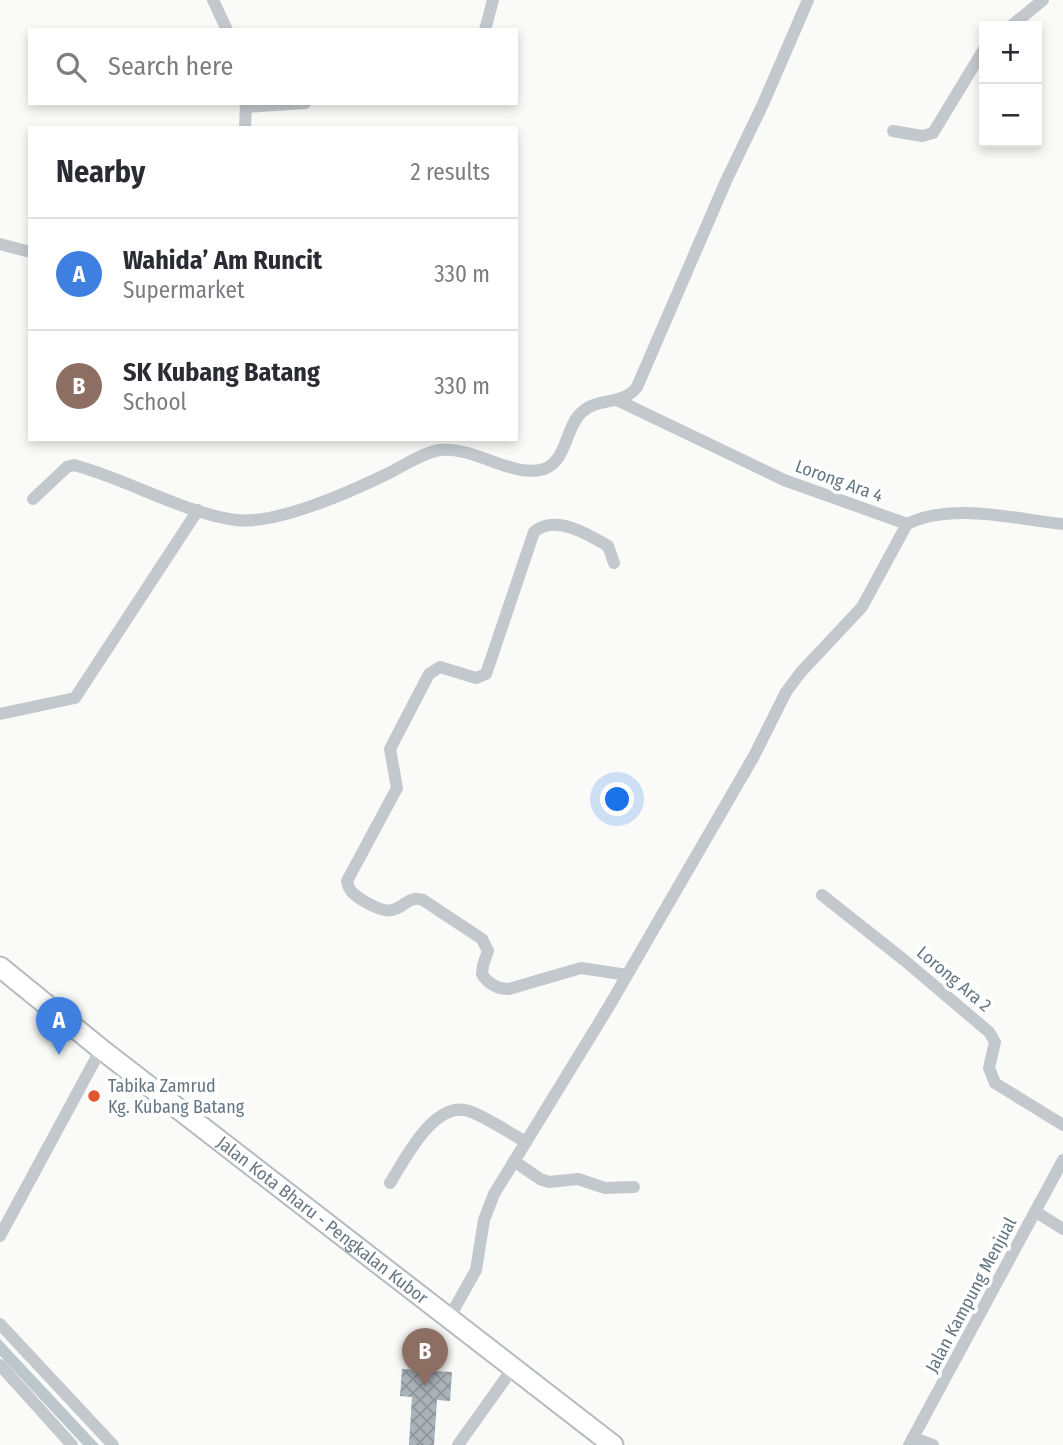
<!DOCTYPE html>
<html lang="en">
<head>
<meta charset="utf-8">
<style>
  :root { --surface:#fff; --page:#f7f7f7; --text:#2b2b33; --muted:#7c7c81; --line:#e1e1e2; --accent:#e4572e }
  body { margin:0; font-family:"Fira Sans Condensed",sans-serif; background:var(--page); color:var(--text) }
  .controls { position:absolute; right:21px; top:21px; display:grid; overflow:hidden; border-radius:0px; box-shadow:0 4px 10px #0003 }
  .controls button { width:63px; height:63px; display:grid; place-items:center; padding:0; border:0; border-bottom:2px solid var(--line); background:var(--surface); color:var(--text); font:35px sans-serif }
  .you { position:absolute; left:618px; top:800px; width:24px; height:24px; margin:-18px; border:5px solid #fff; border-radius:50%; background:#1a73e8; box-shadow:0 0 0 10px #1a73e833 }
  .badge { display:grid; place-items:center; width:46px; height:46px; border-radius:50%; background:var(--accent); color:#fff; font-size:23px; font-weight:700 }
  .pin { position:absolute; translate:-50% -58px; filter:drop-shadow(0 2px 4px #0008) }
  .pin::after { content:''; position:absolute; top:37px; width:24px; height:21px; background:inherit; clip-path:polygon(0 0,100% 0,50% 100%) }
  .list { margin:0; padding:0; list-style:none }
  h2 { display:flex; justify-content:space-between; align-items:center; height:91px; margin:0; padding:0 28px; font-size:30px }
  h2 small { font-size:23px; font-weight:400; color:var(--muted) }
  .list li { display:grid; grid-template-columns:46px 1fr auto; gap:21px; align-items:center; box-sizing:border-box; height:112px; padding:0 28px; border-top:2px solid var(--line) }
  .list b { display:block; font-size:26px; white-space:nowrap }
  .list p { margin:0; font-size:23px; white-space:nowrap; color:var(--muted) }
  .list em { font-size:23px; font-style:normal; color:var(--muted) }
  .icon { flex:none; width:38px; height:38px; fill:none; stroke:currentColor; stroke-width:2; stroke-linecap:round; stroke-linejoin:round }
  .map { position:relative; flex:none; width:1063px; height:1445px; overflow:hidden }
  .search { position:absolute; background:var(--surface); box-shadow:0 4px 10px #0003; left:28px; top:28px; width:490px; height:77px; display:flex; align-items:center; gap:18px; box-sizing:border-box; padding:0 24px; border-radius:0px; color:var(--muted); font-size:26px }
  .panel { position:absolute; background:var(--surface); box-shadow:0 4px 10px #0003; left:28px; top:126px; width:490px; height:315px; border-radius:0px }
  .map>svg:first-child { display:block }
</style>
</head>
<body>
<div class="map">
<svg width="1063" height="1445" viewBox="0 0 1063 1445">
  <defs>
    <pattern id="building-cross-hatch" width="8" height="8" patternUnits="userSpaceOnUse" patternTransform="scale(1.75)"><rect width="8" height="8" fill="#aab3b9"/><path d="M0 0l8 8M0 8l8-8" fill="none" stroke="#8e969c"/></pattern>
  </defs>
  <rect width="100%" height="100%" fill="#fafaf8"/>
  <path fill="#bbc7cb" d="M0,1339L99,1445H83L0,1356Z"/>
  <path fill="url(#building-cross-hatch)" d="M402,1369L452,1372L450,1401L437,1400L434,1445H409L412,1397L400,1396Z"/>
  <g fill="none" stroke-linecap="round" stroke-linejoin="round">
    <defs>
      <g id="primary">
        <path id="s1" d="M0,967L101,1049L613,1445"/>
      </g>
    </defs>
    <use href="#primary" stroke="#b5babe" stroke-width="23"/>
    <g stroke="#c3c8cc" stroke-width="12">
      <path d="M213,0L227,30"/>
      <path d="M1011,26L1043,0"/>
      <path d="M485,30L493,0"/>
      <path d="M246,107L305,103"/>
      <path d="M245,128L246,103"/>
      <path d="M893,131L922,136L933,133L984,49"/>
      <path d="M0,244L30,252"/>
      <path d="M617,400L784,480L907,524C952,502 1014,519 1063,524"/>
      <path d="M33,499L67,467L74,465C127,479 183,513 236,520C276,525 350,492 387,474C403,466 422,453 440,450C474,446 514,479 544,469C567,461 565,428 581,413C596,397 623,406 637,387L726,181L763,104L808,0"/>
      <path d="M614,563L608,546C588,534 555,514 534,532L486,674L476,678L440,667L429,674L390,749L397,788L347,881C348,886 348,887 351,891C358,899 382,913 392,910C405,907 409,895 423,900L482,939L488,951L483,965L482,974C487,983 499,990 509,989L581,968L627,975"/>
      <path d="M0,714L75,698L198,510"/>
      <path d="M822,895L904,960L989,1032L995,1042L989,1068L995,1083L1063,1125"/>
      <path d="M514,1161L540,1179L549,1182L578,1179L605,1188L634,1187"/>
      <path d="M390,1183C405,1159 434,1100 469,1111C488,1118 508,1132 526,1142"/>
      <path d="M1036,1212L1063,1229"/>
      <path d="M0,1236L101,1049"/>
      <path d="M449,1318L476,1270L484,1220L494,1194L608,1008L754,756L786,692L801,672L862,607L907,524"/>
      <path d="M0,1324L113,1445"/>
      <path d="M0,1365L72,1445"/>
      <path d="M913,1438L933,1445"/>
      <path d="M458,1445L513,1368"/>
      <path d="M909,1445L1063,1160"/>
    </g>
    <use href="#primary" stroke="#fff" stroke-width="19"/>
  </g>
  <circle fill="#e4572e" stroke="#fff" stroke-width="2.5" cx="94" cy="1096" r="7"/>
  <g text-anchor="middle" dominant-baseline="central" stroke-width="7" stroke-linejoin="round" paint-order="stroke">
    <g font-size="18" fill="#657683" stroke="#fff">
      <text transform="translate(839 481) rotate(20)">Lorong Ara 4</text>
      <text transform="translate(954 979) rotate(40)">Lorong Ara 2</text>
      <text stroke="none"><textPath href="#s1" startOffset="410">Jalan Kota Bharu - Pengkalan Kubor</textPath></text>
      <text transform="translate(971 1295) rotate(-62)">Jalan Kampung Menjual</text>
    </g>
    <g font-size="18" fill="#657683" stroke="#fff" text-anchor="start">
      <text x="108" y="1086">Tabika Zamrud<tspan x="108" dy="21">Kg. Kubang Batang</tspan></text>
    </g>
  </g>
</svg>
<div class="controls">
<button>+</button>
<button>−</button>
</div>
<div class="you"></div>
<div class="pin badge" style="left:59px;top:1055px;background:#3f7fe0">A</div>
<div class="pin badge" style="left:425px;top:1386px;background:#8d6e63">B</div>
<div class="search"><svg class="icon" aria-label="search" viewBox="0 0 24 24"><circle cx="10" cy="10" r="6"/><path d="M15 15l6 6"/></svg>Search here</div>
<section class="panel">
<h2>Nearby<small>2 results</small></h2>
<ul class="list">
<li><span class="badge" style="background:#3f7fe0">A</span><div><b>Wahida’ Am Runcit</b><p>Supermarket</p></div><em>330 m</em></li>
<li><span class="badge" style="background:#8d6e63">B</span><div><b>SK Kubang Batang</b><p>School</p></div><em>330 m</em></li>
</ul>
</section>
</div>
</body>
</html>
